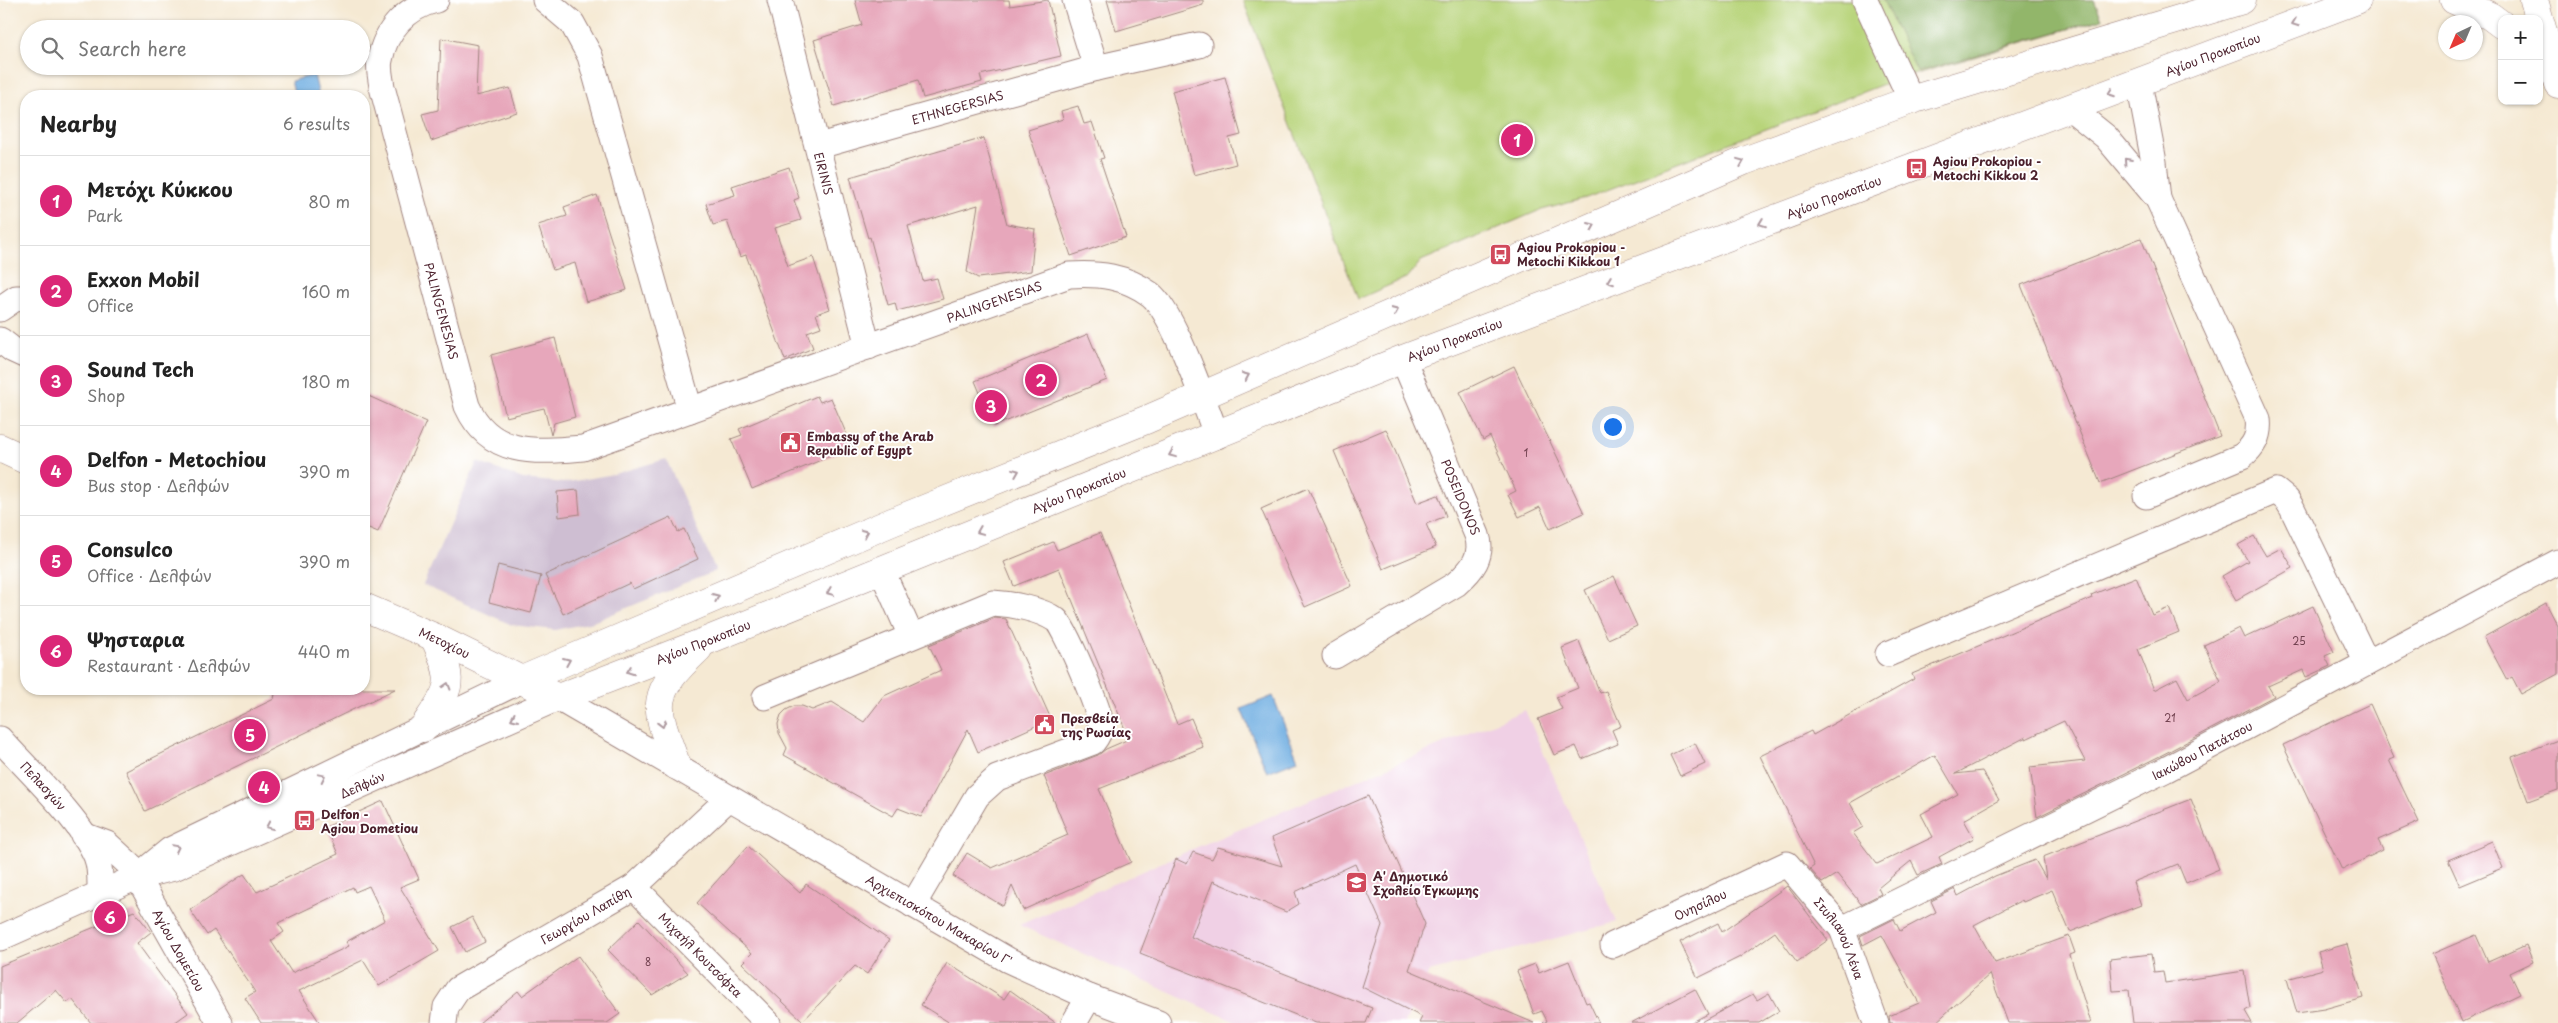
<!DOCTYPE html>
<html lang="en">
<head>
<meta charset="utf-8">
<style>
  :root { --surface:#fff; --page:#f6f6f6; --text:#222; --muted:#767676; --line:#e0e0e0; --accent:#db2777 }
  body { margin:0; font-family:"Playpen Sans",sans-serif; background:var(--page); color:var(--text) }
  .controls { position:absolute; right:15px; top:15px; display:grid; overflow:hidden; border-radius:10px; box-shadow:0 1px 4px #0004 }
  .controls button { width:45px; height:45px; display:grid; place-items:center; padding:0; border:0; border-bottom:1px solid var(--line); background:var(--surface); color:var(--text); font:25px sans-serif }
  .compass { position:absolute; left:2438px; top:15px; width:45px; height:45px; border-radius:50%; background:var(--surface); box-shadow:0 1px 4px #0004; rotate:224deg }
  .you { position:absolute; left:1612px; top:426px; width:18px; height:18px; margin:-12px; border:4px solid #fff; border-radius:50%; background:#1a73e8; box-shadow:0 0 0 8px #1a73e833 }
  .badge { display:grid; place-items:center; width:32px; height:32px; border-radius:50%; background:var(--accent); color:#fff; font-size:16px; font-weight:700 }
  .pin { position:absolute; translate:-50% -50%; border:2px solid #fff; box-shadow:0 1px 5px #0006 }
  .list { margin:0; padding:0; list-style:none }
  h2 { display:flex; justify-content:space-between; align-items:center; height:65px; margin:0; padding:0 20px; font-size:21px }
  h2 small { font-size:16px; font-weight:400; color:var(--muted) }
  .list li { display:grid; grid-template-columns:32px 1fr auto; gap:15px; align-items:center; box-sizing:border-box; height:90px; padding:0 20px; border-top:1px solid var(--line) }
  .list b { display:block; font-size:19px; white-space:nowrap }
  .list p { margin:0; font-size:16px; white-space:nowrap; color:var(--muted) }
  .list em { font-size:16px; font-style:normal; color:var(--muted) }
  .icon { flex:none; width:28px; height:28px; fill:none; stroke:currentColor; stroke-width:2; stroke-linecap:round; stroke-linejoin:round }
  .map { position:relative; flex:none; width:2558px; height:1023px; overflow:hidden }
  .search { position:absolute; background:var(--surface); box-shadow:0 1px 4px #0004; left:20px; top:20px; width:350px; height:55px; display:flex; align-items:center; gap:12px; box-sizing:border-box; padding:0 18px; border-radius:28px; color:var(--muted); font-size:19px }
  .panel { position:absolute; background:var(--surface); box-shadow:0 1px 4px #0004; left:20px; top:90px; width:350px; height:605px; border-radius:20px }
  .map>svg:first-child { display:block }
</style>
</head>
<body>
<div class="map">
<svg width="2558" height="1023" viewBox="0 0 2558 1023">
  <rect width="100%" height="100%" fill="#fff"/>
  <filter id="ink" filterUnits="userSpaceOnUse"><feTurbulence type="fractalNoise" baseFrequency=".02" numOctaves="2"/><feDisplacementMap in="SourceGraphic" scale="10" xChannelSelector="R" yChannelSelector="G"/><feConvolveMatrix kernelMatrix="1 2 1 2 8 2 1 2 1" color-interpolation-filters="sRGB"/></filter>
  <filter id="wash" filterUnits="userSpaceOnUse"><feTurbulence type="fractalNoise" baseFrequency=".0096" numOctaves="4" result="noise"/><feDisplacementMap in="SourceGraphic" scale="20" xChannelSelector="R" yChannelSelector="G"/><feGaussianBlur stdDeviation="1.12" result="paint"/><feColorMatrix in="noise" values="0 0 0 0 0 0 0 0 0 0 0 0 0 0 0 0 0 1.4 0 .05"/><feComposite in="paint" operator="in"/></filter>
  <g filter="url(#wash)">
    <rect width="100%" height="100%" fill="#f5e9d3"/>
    <path fill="#f0d0e5" d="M1525,710L1617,922L1429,972L1405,1023H1238L1019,925L1202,845Z"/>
    <path fill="#cebed2" d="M666,459L716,571L593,622L555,630L512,625L423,585L477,462L523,479L563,483L614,474Z"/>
    <path fill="#b8d47a" stroke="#817a52" d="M1243,0H2094L2102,19L1889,82L1586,198L1538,211L1421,261L1408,277L1358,299Z"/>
    <path fill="#92b66a" stroke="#6e6a4a" d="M1883,0H2094L2102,19L1917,72Z"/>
    <g fill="#6eade1" stroke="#5c6686">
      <path d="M314,75L319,96H295L291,81Z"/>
      <path d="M1273,696L1298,760L1267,772L1241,709Z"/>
    </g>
    <g id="blocks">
      <g fill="#e7a7bb" fill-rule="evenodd">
        <path d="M855,0H1009L1010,6L1048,0L1061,56L980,75L982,82L923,98L918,80L834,106L814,40L862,25Z"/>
        <path d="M1107,0H1203V5L1116,31Z"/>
        <path d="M441,38L478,45L476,96L510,88L517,112L431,141L422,114L438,110Z"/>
        <path d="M1225,77L1241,135L1229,138L1236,164L1194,175L1172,91Z"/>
        <path d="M1078,106L1084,124L1092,122L1104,158L1100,159L1126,237L1071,256L1028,130L1063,119L1061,111Z"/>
        <path d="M984,138L1007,224L1035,229L1031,271L978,278L967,272L978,205L908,226L923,281L937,278L943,299L897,311L895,303L888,305L870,237L868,238L850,177Z"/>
        <path d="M789,167L799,198L794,200L801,220L775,228L788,266L813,257L830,309L816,314L821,327L807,332L813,348L785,360L746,255L740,257L727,221L713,225L706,204L735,195L732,186Z"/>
        <path d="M597,195L627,290L586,302L575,263L553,270L538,225L567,216L564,207Z"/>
        <path d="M2141,238L2220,436L2100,483L2021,285Z"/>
        <path d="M1088,334L1107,380L994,426L975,381Z"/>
        <path d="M555,338L575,417L554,423L551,435L544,408L506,417L491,355Z"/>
        <path d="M1514,366L1584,513L1550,529L1540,507L1519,517L1508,495L1516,491L1490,436L1483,440L1460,392Z"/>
        <path d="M364,394L426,422L378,532L364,526Z"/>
        <path d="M817,396L820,402L831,398L852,447L752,489L731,439L742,435L739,429Z"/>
        <path d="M1386,429L1417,503L1438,495L1446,516L1426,524L1436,547L1383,569L1334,451Z"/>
        <path d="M1308,488L1352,586L1305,607L1261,509Z"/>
        <path d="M578,490L580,514L559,517L557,492Z"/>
        <path d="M671,517L678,532L684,529L698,559L633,589L630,583L563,614L545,575Z"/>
        <path d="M1100,533L1177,724L1191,718L1203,747L1099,789L1131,862L1023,910L1012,886L1003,906L953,876L967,853L992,868L1068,835L1044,776L1098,755L1106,749L1129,739L1059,568L1014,586L1004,562L1053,542L1057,550Z"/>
        <path d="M2254,536L2266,556L2281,548L2293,568L2236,600L2222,576L2248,561L2238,545Z"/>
        <path d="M498,565L541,576L531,613L489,602Z"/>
        <path d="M1614,576L1637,626L1608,639L1585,590Z"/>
        <path d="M2136,577L2152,615L2169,608L2179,632L2138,649L2154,690L2177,678L2188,699L2221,681L2204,645L2239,628L2244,638L2313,606L2334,652L2325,656L2330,666L2306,677L2303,670L2268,686L2274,696L2158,757L2037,817L2030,767L2085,761L2064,721L2026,739V737L1955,774L1982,771L1999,800L1964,820L1974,838L1939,857L1942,864L1918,875L1911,861L1878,888L1881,894L1861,904L1837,874L1822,883L1810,869L1814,866L1760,756L1811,731L1813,735L1914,679L1912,674L2092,598L2091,595ZM1935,755L1958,794L1921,814L1933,837L1877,864L1853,833L1863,827L1850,803Z"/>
        <path d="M2546,603L2558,626V674L2521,694L2512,677L2507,680L2484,637Z"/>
        <path d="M995,618L1006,619L1051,719L978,752L968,729L921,817L898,808L893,816L784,755L787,748L779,733L778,724L781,715L786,710L794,706H802L812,710L832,702L864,722L884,696L941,670L929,645Z"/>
        <path d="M1579,641L1600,693L1606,691L1621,726L1612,730L1618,744L1582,759L1576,746L1554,755L1538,719L1562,709L1556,697L1578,688L1562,648Z"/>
        <path d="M276,689H395L145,811L126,771L274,699Z"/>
        <path d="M2370,704L2394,758L2389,760L2419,822L2378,840L2383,850L2342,870L2283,745Z"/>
        <path d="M2558,740V790L2528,801L2512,757Z"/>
        <path d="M1695,743L1705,764L1680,776L1670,755Z"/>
        <path d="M1368,796L1425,924L1409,970L1534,1023H1419L1422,1017L1362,987L1382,925L1355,864L1295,892L1299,904L1286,912L1213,881L1191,937L1372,1008L1366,1023H1316L1140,953L1176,859L1187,864L1193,852L1212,859L1218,847L1282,866L1272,838Z"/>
        <path d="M2191,799L2219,869L2186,883L2178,864L2133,882L2141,905L2070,932L2052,890L2023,902L2022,900L1974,925L1995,963L2069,936L2075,953L2070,955L2091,1023H2008L1990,974L1935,1023H1890L1889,1016L1919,1003L1882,935L1863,945L1860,936L1894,919L1900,931L1936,912L1931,901L1955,889L1958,896L1995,876L2035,860L2046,879L2043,857Z"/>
        <path d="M383,801L419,879L400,887L439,951L379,986L363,960L299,991L320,1023H261L245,998L255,992L214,930L207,935L190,910L244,874L257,892L338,854L326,827ZM369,886L385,920L346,942L349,946L292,973L271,941L284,932L278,923L353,887L355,892Z"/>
        <path d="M2492,841L2503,868L2460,886L2448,860Z"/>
        <path d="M748,846L800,893L806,884L889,940L867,974L855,966L803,1021L742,963L752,953L697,903Z"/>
        <path d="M1787,886L1828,940L1797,962L1775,932L1740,957L1698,978L1680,942L1718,923L1722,932Z"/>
        <path d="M134,911L151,932L137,943L188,1013L174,1023H91L72,999L67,1003L56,990L17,1023H0V966Z"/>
        <path d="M472,917L485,942L465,952L452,927Z"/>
        <path d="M639,920L688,973L652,995L608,950Z"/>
        <path d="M2476,935L2488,962L2526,945L2533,962L2510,973L2520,994L2462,1022L2432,954Z"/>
        <path d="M2347,944L2363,998L2324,1009L2297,1013L2287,979L2323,969L2318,952Z"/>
        <path d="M2151,954L2154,972L2163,971L2165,983L2244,971L2250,1008L2245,1011L2252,1023H2133L2129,990L2113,991L2110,959Z"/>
        <path d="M578,956L620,1014L607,1023H479L518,991L522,996Z"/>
        <path d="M1569,961L1586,1003L1589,1002L1599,1023H1543L1547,1021L1542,1011L1534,1014L1517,971L1535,964L1539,973Z"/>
        <path d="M947,963L1004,999L1010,990L1056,1023H950L921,1005Z"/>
        <path d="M1695,989L1708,1014L1690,1023H1631Z"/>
        <path d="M1769,993L1779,1011L1759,1023H1699L1753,994L1757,1000Z"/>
      </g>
    </g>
  </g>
  <g filter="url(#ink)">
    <use href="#blocks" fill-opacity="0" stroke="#a0847f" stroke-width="1"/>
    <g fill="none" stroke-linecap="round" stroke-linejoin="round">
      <defs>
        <g id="minor">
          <path id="s1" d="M436,0C407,7 385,30 380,60C378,68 381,79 382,87L467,406C490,457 536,452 583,448L1069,275C1099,273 1125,276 1150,294C1174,312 1204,404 1217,436"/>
          <path d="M545,0L572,23L590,56L690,410"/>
          <path id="s2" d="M780,0L868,347"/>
          <path d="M1075,0L1096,68"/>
          <path d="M1865,0L1911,100"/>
          <path d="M2139,83L2154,162L2158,199"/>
          <path d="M2070,108L2106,137L2158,199L2258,419C2260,435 2255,446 2242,456L2146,496"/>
          <path id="s3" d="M819,146L1096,68L1199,45"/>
          <path d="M0,309L16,298H26"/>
          <path d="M0,340L13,350L26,356"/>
          <path d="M882,571L911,636"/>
          <path d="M1888,654L2276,491L2287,500L2292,508L2367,663"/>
          <path d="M1335,656L1456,584C1472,570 1484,556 1477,535L1403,359"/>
          <path d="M765,697L993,603C1012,604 1040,609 1056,620C1065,627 1101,713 1101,725C1100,732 1097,737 1093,742L997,778L977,796L913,905"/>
          <path id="s4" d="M0,739C27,769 81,820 96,856C101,868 100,882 100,895"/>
          <path id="s5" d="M83,835L107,844L132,867L220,1023"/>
          <path d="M143,872L170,850L522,680"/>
          <path id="s6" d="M634,887L768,1023"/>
          <path id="s7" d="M1842,929L2165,770L2558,562"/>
          <path id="s8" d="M0,938L137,877L174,868L558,698L1008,960L1089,997L1158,1023"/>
          <path id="s9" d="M1613,945L1787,864L1842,929L1876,1023"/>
          <path id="s10" d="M444,1023L446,1007L458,989L634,887L729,798"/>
          <path d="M1074,1023L1089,997"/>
        </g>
        <g id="major">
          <path d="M2454,0L2490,16L2502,25"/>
          <path d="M2534,0L2558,84"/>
          <path d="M0,448L26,460"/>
          <path id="s11" d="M364,607L434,637L558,698L706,641L1403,359L2357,0"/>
          <path d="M522,680L892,522L1148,419L1744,161L1911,100L2242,0"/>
          <path d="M423,728C451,687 456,685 434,637"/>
          <path d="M677,766C654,705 648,696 698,649"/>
        </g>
      </defs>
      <use href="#minor" stroke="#a0847f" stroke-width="27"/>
      <use href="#major" stroke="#a0847f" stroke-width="29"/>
      <use href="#minor" stroke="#fff" stroke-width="25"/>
      <use href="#major" stroke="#fff" stroke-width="28"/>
    </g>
    <defs><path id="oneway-chevron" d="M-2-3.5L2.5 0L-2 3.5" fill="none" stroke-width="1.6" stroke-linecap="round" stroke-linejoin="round" transform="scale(1.25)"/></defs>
    <g stroke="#ae9aa0">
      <use href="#oneway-chevron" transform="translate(2295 23) rotate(159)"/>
      <use href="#oneway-chevron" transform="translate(2111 93) rotate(160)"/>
      <use href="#oneway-chevron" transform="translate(2127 161) rotate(-132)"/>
      <use href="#oneway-chevron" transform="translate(1741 162) rotate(-22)"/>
      <use href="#oneway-chevron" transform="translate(1762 223) rotate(159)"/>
      <use href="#oneway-chevron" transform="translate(1592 226) rotate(-23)"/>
      <use href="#oneway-chevron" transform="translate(1610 281) rotate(159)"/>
      <use href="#oneway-chevron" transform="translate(1395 311) rotate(-23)"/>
      <use href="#oneway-chevron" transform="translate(1246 376) rotate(-24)"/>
      <use href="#oneway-chevron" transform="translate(1172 454) rotate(158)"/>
      <use href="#oneway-chevron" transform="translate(1016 472) rotate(-22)"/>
      <use href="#oneway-chevron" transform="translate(980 531) rotate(158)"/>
      <use href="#oneway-chevron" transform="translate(865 533) rotate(-23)"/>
      <use href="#oneway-chevron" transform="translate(830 592) rotate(158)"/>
      <use href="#oneway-chevron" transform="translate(716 597) rotate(-23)"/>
      <use href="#oneway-chevron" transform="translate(567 661) rotate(-23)"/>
      <use href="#oneway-chevron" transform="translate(630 671) rotate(159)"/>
      <use href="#oneway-chevron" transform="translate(447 686) rotate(-73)"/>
      <use href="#oneway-chevron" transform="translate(514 718) rotate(156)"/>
      <use href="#oneway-chevron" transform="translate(662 724) rotate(76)"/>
      <use href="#oneway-chevron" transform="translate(322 777) rotate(-26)"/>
      <use href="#oneway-chevron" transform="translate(269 826) rotate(156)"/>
      <use href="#oneway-chevron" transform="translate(176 848) rotate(-27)"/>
    </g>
  </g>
  <defs>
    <symbol id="bus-square" viewBox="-11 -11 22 22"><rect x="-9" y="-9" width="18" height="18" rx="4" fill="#d1495b" stroke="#fff"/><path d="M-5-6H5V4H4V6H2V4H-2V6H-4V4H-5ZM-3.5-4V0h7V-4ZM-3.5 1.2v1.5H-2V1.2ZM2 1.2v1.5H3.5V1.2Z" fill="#fff"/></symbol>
    <symbol id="civic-square" viewBox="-11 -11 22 22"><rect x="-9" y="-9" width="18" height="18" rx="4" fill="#d1495b" stroke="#fff"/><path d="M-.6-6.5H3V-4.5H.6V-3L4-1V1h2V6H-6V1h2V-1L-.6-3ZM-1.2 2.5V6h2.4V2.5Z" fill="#fff"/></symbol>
    <symbol id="school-square" viewBox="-11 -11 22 22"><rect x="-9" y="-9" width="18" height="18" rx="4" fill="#d1495b" stroke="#fff"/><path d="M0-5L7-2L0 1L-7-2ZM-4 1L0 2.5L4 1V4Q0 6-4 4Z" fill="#fff"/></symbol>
  </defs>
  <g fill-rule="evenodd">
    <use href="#bus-square" x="1904" y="156" width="25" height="25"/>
    <use href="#bus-square" x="1488" y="242" width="25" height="25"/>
    <use href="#civic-square" x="778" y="430" width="25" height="25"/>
    <use href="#civic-square" x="1032" y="712" width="25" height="25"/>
    <use href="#bus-square" x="292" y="808" width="25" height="25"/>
    <use href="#school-square" x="1344" y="870" width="25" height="25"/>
  </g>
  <g text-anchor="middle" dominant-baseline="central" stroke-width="4" stroke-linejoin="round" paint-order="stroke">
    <g font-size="10" fill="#71414f">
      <text x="1526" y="452">1</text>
      <text x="2299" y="640">25</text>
      <text x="2170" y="717">21</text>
      <text x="648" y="961">8</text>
    </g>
    <g font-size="12" fill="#4a1f2b" stroke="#fff">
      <text stroke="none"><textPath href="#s11" startOffset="1990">Αγίου Προκοπίου</textPath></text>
      <text stroke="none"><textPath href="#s3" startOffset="144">ETHNEGERSIAS</textPath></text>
      <text stroke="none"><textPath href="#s2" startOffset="179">EIRINIS</textPath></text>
      <text stroke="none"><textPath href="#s11" startOffset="1585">Αγίου Προκοπίου</textPath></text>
      <text stroke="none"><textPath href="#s1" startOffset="1015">PALINGENESIAS</textPath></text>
      <text stroke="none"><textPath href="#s1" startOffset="346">PALINGENESIAS</textPath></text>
      <text stroke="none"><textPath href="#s11" startOffset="1180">Αγίου Προκοπίου</textPath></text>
      <text stroke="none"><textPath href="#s11" startOffset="775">Αγίου Προκοπίου</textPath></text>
      <text transform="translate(1461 497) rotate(67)">POSEIDONOS</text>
      <text stroke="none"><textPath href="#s11" startOffset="370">Αγίου Προκοπίου</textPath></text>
      <text stroke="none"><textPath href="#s11" startOffset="88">Μετοχίου</textPath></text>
      <text stroke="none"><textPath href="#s7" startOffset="402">Ιακώβου Πατάτσου</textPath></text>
      <text stroke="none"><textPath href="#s8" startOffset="394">Δελφών</textPath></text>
      <text stroke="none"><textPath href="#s4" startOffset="64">Πελασγών</textPath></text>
      <text stroke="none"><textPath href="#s9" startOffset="96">Ονησίλου</textPath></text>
      <text stroke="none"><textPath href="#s10" startOffset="185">Γεωργίου Λαπίθη</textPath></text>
      <text stroke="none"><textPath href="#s8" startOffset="1049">Αρχιεπισκόπου Μακαρίου Γ'</textPath></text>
      <text stroke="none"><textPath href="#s9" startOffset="284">Στυλιανού Λένα</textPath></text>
      <text stroke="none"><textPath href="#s5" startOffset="155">Αγίου Δομετίου</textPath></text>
      <text stroke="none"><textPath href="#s6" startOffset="95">Μιχαήλ Κουτσόφτα</textPath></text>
    </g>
    <g font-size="12" font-weight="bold" fill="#4a1f2b" stroke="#fff" text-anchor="start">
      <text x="1933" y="161">Agiou Prokopiou -<tspan x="1933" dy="14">Metochi Kikkou 2</tspan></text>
      <text x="1517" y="247">Agiou Prokopiou -<tspan x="1517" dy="14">Metochi Kikkou 1</tspan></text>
      <text x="807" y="436">Embassy of the Arab<tspan x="807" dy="14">Republic of Egypt</tspan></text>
      <text x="1061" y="718">Πρεσβεία<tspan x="1061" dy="14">της Ρωσίας</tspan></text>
      <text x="321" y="814">Delfon -<tspan x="321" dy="14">Agiou Dometiou</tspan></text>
      <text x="1373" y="876">Α' Δημοτικό<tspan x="1373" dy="14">Σχολείο Έγκωμης</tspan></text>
    </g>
  </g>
</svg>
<div class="controls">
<button>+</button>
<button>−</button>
</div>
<svg class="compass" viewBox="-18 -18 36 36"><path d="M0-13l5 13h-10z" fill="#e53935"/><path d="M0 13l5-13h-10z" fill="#767676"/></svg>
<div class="you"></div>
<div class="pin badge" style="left:1517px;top:140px">1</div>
<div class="pin badge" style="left:1041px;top:380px">2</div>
<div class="pin badge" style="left:991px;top:406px">3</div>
<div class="pin badge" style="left:264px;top:787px">4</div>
<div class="pin badge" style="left:250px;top:735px">5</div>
<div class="pin badge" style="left:110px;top:917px">6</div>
<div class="search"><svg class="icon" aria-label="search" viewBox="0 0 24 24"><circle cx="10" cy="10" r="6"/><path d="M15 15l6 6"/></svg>Search here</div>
<section class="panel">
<h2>Nearby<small>6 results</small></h2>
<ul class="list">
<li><span class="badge">1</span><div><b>Μετόχι Κύκκου</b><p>Park</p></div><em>80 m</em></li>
<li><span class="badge">2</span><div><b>Exxon Mobil</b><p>Office</p></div><em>160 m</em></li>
<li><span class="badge">3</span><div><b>Sound Tech</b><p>Shop</p></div><em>180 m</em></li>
<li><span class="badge">4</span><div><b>Delfon - Metochiou</b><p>Bus stop · Δελφών</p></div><em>390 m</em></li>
<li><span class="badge">5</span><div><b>Consulco</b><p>Office · Δελφών</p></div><em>390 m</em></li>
<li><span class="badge">6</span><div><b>Ψησταρια</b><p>Restaurant · Δελφών</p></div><em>440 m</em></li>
</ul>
</section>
</div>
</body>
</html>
